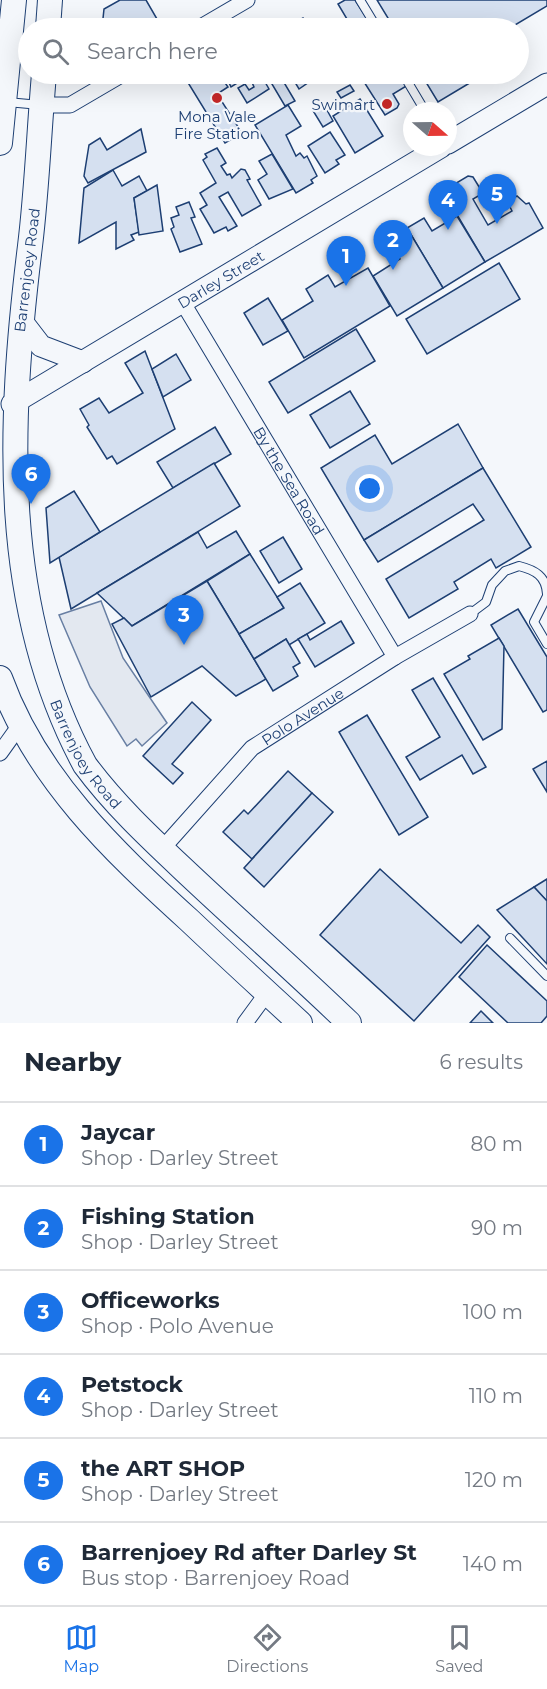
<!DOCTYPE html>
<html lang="en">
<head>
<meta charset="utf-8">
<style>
  :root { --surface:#fff; --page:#f6f6f7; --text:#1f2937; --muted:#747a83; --line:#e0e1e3; --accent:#1a73e8 }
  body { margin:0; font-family:Montserrat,sans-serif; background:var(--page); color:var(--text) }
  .compass { position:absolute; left:403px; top:102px; width:54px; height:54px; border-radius:50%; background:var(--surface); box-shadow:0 6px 24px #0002; rotate:110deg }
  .you { position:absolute; left:370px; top:489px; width:21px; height:21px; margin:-15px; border:4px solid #fff; border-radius:50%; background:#1a73e8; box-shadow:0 0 0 9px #1a73e833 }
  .badge { display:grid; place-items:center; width:39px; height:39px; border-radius:50%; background:var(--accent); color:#fff; font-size:20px; font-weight:700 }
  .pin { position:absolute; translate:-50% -50px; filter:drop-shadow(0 2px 3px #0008) }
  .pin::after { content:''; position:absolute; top:32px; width:21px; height:18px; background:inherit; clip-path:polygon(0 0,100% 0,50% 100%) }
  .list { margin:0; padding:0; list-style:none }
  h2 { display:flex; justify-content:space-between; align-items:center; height:78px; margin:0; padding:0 24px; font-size:26px }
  h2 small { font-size:20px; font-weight:400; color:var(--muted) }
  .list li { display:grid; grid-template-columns:39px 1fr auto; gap:18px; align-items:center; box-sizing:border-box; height:84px; padding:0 24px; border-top:2px solid var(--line) }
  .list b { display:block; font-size:22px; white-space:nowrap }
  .list p { margin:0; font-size:20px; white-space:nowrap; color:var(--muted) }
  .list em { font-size:20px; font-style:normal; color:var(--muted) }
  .icon { flex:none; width:33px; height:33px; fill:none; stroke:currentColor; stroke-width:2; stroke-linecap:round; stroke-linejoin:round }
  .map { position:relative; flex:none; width:547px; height:1023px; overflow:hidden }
  .search { position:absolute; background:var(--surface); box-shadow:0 6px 24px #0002; left:18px; right:18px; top:18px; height:66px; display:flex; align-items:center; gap:15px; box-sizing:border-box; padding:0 21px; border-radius:33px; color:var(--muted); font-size:22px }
  .sheet { height:582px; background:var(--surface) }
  nav { display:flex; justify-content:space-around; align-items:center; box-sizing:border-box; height:84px; border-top:2px solid var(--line); background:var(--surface); font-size:16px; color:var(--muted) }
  nav a { display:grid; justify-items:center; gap:3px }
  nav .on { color:var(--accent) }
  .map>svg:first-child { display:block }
</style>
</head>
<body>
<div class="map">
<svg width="547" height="1023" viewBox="0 0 547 1023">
  <rect width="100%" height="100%" fill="#f4f7fb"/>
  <path fill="#e3e8f0" stroke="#687fa3" stroke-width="1.5" d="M101,601L123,658L167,723L142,746L136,739L127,746L90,687L59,615Z"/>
  <g fill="#d5e0f0" stroke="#1d3f73" stroke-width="1.5">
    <path d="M120,0H146L157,19L141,28H102L104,9Z"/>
    <path d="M345,0H355L373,28H332L347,19L338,4Z"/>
    <path d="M377,0H547V6L510,28H394Z"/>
    <path d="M303,18L309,28H281L280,26L290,20L292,24Z"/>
    <path d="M199,74H219L228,87L217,94L242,133L225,143L187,81Z"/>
    <path d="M225,74H252L231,87Z"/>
    <path d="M277,74H279L295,101L285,106L269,79Z"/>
    <path d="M290,74H303L309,82L299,89Z"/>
    <path d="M359,74H401L408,85L393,94L399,104L397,108L385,115Z"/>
    <path d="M421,74H483V75L438,102Z"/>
    <path d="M261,75L269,89L247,103L238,88L245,84L249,90L254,87L251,80Z"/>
    <path d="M350,85L354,91L341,98L337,92Z"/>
    <path d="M360,99L383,136L355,153L333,116Z"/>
    <path d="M323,103L333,121L323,127L312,109Z"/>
    <path d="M288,105L301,126L286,135L296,156L300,153L304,158L307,156L317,176L311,180L313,183L296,193L255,125Z"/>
    <path d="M141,129L146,152L88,183L84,176L89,145L100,138L107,150Z"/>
    <path d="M330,132L345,155L336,160L339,164L325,173L308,146Z"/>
    <path d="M217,148L226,163L221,166L227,175L230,174L232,178L241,169L245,170L250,179L247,180L261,205L242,216L228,192L219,197L237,226L228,231L226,227L214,233L200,209L207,205L200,193L216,183L203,160L207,157L205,154Z"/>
    <path d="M272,154L293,189L269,199L258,180L267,174L259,161Z"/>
    <path d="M113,170L122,186L139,176L147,191L134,198L139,232L131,235L134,240L116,249V222L79,243L84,188Z"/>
    <path d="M468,176L473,177L481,190L480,195L473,199L488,225L512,211L509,205L510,200L517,196L526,204L529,203L543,228L485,262L443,191Z"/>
    <path d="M157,185L163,231L139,235L134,198Z"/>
    <path d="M189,202L195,217L191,218L202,244L180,252L171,229L174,227L171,218L179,215L176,207Z"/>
    <path d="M457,216L485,262L443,288L407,228L424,218L432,231Z"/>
    <path d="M398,228H407L443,288L397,316L373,276L400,259L391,239Z"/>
    <path d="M499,263L520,299L427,354L406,319Z"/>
    <path d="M368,268L390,306L304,358L282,320L313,301L306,289L328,275L335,287Z"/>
    <path d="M268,298L288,331L263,345L244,313Z"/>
    <path d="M356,329L375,361L288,413L269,382Z"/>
    <path d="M145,351L175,429L117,464L112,456L107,459L87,427L89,425L80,409L99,398L109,413L143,393L125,363Z"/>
    <path d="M176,354L191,380L163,397L152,369Z"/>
    <path d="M350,391L370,424L330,448L310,415Z"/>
    <path d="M458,424L483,468L364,540L321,468L375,435L392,464Z"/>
    <path d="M215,427L231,454L173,488L157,462Z"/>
    <path d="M214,463L240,506L71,609L59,557Z"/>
    <path d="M483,468L531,547L496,568L491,559L454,582L458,589L409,618L386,579L484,520L473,504L378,562L364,540Z"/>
    <path d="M74,491L100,532L50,563L46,508Z"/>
    <path d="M236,531L250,554L132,626L97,593L198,532L207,548Z"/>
    <path d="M283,537L302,569L279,583L260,551Z"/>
    <path d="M250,554L284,608L239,634L207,581Z"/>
    <path d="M207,581L266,679L236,696L202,666L151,697L112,624L124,618L132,626Z"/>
    <path d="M300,583L325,623L289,645L286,639L254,659L239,634L284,608L277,597Z"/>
    <path d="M518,609L547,657V710L543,712L491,625Z"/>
    <path d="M341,621L354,643L315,667L298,639L307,634L310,640Z"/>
    <path d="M499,638L504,646L502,729L483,740L444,674L470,659L468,656Z"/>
    <path d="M286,639L300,663L293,667L298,676L273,691L254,659Z"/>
    <path d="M433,678L486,767L473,774L462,755L420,780L406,757L440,737L412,690Z"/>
    <path d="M192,702L211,720L172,764L183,773L173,784L143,756Z"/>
    <path d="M367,715L428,817L399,835L339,732Z"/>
    <path d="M547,761V792L533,769Z"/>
    <path d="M288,771L312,793L252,859L223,832L244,810L248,814Z"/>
    <path d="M312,793L333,812L264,887L244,868Z"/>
    <path d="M380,869L461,943L478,925L490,937L414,1021L320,935Z"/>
    <path d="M547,879V901L534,887Z"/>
    <path d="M534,887L547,901V964L497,910Z"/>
    <path d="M487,945L547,1001V1016L541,1023H508L459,977Z"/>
    <path d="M481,1011L493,1023H470Z"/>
  </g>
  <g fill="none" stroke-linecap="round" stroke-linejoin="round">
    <defs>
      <g id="service">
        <path d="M360,0L377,28"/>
        <path d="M384,28L391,24"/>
        <path d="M403,74L425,111"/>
        <path d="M7,102L40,105"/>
        <path d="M547,596L534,622L547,644"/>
        <path d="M470,614L486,602L492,585L505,571L519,566C535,570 546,576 547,594"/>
        <path d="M510,938L547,976"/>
      </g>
      <g id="minor">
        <path d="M199,28L247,0"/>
        <path d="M41,105H70L123,74"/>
        <path id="s1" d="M183,303L395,657"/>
        <path d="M0,753L20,725"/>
        <path id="s2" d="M162,849L252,748L395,657L470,614"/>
        <path d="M245,1023L267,993"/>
      </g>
      <g id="secondary">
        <path d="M448,143L547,84"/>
        <path d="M21,320L41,346L83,362"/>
        <path id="s3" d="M12,404L441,147"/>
      </g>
      <g id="primary">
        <path d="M48,28L50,0"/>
        <path id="s4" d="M44,74C39,131 37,189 30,246C8,425 0,608 85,765C113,803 148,836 182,868C237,920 294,970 349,1023"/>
        <path d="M0,143L14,0"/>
        <path d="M0,678C36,778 112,850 189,920C226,955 263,989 300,1023"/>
      </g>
    </defs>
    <use href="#service" stroke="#1d3f73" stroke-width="10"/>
    <use href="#minor" stroke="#1d3f73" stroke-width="17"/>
    <use href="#secondary" stroke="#1d3f73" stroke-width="23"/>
    <use href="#primary" stroke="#1d3f73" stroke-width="26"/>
    <use href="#service" stroke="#f4f7fb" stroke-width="8"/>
    <use href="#minor" stroke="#f4f7fb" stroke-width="15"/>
    <use href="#secondary" stroke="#f4f7fb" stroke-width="21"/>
    <use href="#primary" stroke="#f4f7fb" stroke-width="24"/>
  </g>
  <g fill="#c62828" stroke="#f4f7fb" stroke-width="2">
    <circle cx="217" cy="98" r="6"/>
    <circle cx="387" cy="104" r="6"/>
  </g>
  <g text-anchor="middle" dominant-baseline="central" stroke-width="4.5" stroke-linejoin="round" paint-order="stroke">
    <g font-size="15" fill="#1d3f73" stroke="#f4f7fb" text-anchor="end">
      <text x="375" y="104">Swimart</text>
      <text x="217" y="116" text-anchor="middle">Mona Vale<tspan x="217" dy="17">Fire Station</tspan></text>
    </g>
    <g font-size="15" fill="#1d3f73" stroke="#f4f7fb">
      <text transform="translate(27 270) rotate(-83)">Barrenjoey Road</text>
      <text stroke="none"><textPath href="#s3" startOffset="243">Darley Street</textPath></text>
      <text stroke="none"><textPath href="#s1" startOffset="207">By the Sea Road</textPath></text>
      <text stroke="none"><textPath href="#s2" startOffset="195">Polo Avenue</textPath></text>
      <text stroke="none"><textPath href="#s4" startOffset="694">Barrenjoey Road</textPath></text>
    </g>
  </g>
</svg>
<svg class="compass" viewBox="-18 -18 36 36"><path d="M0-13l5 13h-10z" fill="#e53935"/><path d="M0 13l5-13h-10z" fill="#747a83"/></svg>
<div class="you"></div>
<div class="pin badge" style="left:346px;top:286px">1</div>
<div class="pin badge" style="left:393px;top:270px">2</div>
<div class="pin badge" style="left:184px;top:645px">3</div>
<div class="pin badge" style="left:448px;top:230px">4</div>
<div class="pin badge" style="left:497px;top:224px">5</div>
<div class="pin badge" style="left:31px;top:504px">6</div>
<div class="search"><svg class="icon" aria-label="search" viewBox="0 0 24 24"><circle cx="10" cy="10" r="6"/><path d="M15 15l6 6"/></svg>Search here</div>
</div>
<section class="sheet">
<h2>Nearby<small>6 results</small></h2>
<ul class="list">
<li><span class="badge">1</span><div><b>Jaycar</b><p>Shop · Darley Street</p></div><em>80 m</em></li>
<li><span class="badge">2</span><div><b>Fishing Station</b><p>Shop · Darley Street</p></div><em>90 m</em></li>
<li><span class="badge">3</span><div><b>Officeworks</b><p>Shop · Polo Avenue</p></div><em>100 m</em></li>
<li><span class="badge">4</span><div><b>Petstock</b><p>Shop · Darley Street</p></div><em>110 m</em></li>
<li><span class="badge">5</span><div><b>the ART SHOP</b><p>Shop · Darley Street</p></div><em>120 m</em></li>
<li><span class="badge">6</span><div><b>Barrenjoey Rd after Darley St</b><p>Bus stop · Barrenjoey Road</p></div><em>140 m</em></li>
</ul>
</section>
<nav>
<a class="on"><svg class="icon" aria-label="map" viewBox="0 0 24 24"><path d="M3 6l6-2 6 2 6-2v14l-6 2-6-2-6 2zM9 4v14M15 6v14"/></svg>Map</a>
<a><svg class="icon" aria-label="directions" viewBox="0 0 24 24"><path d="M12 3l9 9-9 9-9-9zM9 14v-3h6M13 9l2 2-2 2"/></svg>Directions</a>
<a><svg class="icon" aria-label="saved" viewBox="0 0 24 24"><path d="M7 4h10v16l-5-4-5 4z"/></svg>Saved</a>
</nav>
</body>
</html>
